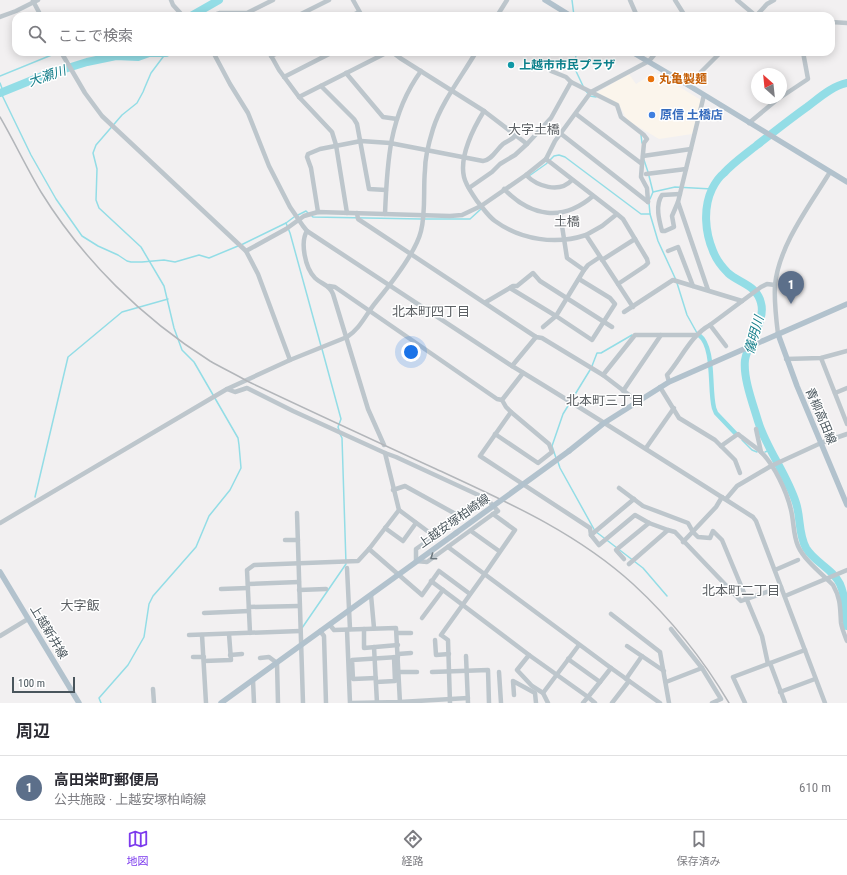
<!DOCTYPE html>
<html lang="ja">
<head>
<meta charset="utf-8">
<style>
  :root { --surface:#fff; --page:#f2f2f3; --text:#2b2b33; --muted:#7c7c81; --line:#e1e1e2; --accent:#7c3aed }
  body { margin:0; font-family:"Roboto Condensed","Noto Sans JP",sans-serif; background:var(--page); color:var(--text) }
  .compass { position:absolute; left:751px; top:68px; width:36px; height:36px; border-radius:50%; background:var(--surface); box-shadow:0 2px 10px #0003; rotate:333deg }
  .scale { position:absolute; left:12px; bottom:10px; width:63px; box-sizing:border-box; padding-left:4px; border:2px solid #49555c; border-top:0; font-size:11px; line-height:14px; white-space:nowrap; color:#49555c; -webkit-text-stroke:3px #fff; paint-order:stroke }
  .you { position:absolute; left:411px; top:352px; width:14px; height:14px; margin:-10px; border:3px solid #fff; border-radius:50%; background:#1a73e8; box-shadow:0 0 0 6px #1a73e833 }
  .badge { display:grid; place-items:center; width:26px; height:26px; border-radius:50%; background:var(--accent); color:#fff; font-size:13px; font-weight:700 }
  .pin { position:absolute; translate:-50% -33px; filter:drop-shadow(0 1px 2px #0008) }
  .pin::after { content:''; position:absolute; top:21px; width:14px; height:12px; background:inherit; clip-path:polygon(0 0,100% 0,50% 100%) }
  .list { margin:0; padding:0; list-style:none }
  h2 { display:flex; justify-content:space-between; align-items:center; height:52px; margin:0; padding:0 16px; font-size:17px }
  h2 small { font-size:13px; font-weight:400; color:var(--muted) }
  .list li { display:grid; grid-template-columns:26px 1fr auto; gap:12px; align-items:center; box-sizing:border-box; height:64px; padding:0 16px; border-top:1px solid var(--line) }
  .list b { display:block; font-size:15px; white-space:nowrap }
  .list p { margin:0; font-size:13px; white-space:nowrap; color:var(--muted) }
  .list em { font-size:13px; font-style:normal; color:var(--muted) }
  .icon { flex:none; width:22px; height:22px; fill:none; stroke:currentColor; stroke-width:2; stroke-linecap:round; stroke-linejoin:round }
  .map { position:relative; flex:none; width:847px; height:703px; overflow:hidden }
  .search { position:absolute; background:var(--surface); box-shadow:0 2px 10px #0003; left:12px; right:12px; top:12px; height:44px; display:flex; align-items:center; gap:10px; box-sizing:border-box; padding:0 14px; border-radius:12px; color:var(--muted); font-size:15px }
  .sheet { height:116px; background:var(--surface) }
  nav { display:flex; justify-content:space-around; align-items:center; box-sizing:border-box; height:56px; border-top:1px solid var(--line); background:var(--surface); font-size:11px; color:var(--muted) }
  nav a { display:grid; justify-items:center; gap:2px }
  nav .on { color:var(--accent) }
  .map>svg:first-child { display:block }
</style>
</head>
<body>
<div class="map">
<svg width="847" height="703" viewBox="0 0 847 703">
  <rect width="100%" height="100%" fill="#f2f0f1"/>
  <path fill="#fbf5ec" d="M655,72L701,100L692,134L659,139L627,120L619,104L596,93L629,74L636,84Z"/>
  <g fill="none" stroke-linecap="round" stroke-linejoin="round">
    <g stroke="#93dde6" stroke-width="1.5">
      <path d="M572,0L574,16"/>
      <path d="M576,52L575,69L583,86"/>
      <path d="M0,76L59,52"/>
      <path d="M0,83L3,91"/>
      <path d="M586,91L590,96L596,97"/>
      <path d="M1,93L31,155L56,199L82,236L98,246L118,255L127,261L131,262H142L164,260L175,262L199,255L209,258L238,246"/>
      <path d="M641,135L642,143"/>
      <path d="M644,160L648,172"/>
      <path d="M529,176L546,164L554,156L559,155L565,157L641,214H650"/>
      <path d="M649,176L653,192L650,199"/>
      <path d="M653,192L675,187L712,189"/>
      <path d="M649,203L650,214L658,241L676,280"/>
      <path d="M298,215L306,211L308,213"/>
      <path d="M311,215L313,217L421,219"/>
      <path d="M425,219H470L481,209"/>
      <path d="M286,223L290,233L321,346"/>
      <path d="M241,245L286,223L294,217"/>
      <path d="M677,283L687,315L697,333"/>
      <path d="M322,349L341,419L338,427L339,430"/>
      <path d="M592,366L597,353H601L632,335"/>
      <path d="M742,440L752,450L757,452"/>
      <path d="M765,452L770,450"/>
      <path d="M556,458L552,446L563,414L590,370"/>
      <path d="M558,462L560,468L595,531L643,568L667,596"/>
      <path d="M35,497L68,357L122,312L168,299"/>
      <path d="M302,628L346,564L342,438L340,434"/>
      <path d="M101,703L99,698L128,665L144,637L149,604L153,596L196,547L209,516L230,490L241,468L239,445L238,438L194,362L182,350L174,328L164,286L141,247L99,208L96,200L97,169L93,153L96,145L122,115L137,103L143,92L145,87L151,73L166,53"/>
    </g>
    <path stroke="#93dde6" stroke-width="4.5" d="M699,335C715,347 709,389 714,408L716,413L736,434"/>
    <g stroke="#93dde6" stroke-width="8">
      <path d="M191,16L219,0"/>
      <path d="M847,83C832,86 819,98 807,107C790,119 774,132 757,145C746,154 733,163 724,173C719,177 715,183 712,189C703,208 705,232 713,251C716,259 721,266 728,273C739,283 757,285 761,303C766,321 748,341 745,360C743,378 753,404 758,421C767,450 787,474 796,503C801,518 798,533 806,548C814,562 833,569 840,584C847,600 844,610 847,626"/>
      <path d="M0,93L42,76L87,62L116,56L138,57L149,53H166V52"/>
    </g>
    <g stroke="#bdc6cc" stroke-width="4.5">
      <path d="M171,0L173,5L183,16"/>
      <path d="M353,0L362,16"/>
      <path d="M630,0L637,16"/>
      <path d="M675,0L685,16"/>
      <path d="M737,0L756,16"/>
      <path d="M33,1L41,16"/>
      <path d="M211,16L220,13H247L273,0"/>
      <path d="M297,16L329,0"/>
      <path d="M351,16L359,12"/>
      <path d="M497,16L507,0"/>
      <path d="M756,16L767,4L774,0"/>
      <path d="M0,17L16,11L38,0"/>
      <path d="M831,22L847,23"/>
      <path d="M61,52L85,93L102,116L246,251L258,274L290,360"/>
      <path d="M213,52L230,84L248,113L269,166L290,207L303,226L307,231L512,366C593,415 673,466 753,517L756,521L825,703"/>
      <path d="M269,52L279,70L299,97L332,132L336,145L347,213"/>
      <path d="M392,52L400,58L484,111L527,144L551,118L571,82L617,105L621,117L644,135L647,139L644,143L642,164"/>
      <path d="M271,56L280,52"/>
      <path d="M551,71L566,77L571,82"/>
      <path d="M346,73L383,117L397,119"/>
      <path d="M284,77L333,52"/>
      <path d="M688,85L721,52"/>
      <path d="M321,86L354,119L357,124L369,189L386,190"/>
      <path d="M704,95L678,202L708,290"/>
      <path d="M299,97L388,52"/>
      <path d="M781,97L808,79L803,52"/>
      <path d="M484,111C474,127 459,156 464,177C466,186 472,193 477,201C483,208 488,216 495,221C521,240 556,245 586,235"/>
      <path d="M576,114L642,164L641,177L647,188L648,202"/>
      <path d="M749,123L779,98"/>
      <path d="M560,133L648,202"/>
      <path d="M643,156L691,149"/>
      <path d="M546,159L617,214L623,219L647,259L648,263L645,266L618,284L586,235L602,226L617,214"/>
      <path d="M646,174L686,169"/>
      <path d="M526,175C537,186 559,194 572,180"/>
      <path d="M469,188L492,172L500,164L515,155L527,144"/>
      <path d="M504,189C531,217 563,222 593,196"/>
      <path d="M678,202L672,216L674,227L665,231H662C659,220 655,205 662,195L680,194"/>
      <path d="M318,212L311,168L307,157L308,154L320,149L361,141L390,143L483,161C492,160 496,150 503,144C507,141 512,140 516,135"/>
      <path d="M357,213L358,219L536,337L542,338L603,375L637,401"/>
      <path d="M560,213L567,258L584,270L588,265L600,257"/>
      <path d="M385,214C387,163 389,115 421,71"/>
      <path d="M307,231C300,242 305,268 315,278C321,284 330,285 333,294L368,409L384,445"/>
      <path d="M246,251L286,229L304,216L318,212L450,216L462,215L481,206L526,175L546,159L555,141L591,92L649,61L654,55L653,52"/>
      <path d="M668,251L678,247L693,286"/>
      <path d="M602,260L635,239"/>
      <path d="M618,284L633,307"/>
      <path d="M329,286L335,287L497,399L502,400"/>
      <path d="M510,288L556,316L592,340L615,304L610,298L579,279"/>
      <path d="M486,302L513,286H517L533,273L540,281L612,327"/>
      <path d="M624,312L673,280L742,301"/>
      <path d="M710,325L726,346"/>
      <path d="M543,327L556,316L584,270"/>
      <path d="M778,334C776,318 774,301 775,285C779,245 810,205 830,172"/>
      <path d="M821,358L847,424"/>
      <path d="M786,359L821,358L847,351"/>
      <path d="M512,366L536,337"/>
      <path d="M523,373L502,400L506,407L511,412L480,456L590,528L591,535L599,545L635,515L649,523L668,530"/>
      <path d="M603,375L635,335H696"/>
      <path d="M669,382L667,375C681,359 691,335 710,325L761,287L767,284L775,285"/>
      <path d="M660,387L679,418L715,440L735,460L740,473"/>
      <path d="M227,389L235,392L247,388L293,411L385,453L396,457L487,499L416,549V561L427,562L493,514L515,530L484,575L441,635L448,640L450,703"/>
      <path d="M623,391L661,335"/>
      <path d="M835,393L847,388"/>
      <path d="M756,429L761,452"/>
      <path d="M495,434L538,463L552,452L549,444L511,412"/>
      <path d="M721,446L738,434C745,440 753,445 760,451C774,464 787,492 791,510C794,522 793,535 798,546C804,560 822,574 833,585C841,599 840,608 841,623C842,629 845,636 847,641"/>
      <path d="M646,448L674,408"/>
      <path d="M385,453L399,510L434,536"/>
      <path d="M619,488L643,506L688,523L693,532L698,537L710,538L713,531L722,540L762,636L768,664"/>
      <path d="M393,490L405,486L461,517"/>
      <path d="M487,499L498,511L493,514"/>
      <path d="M726,499L737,486L771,466L821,443L847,434"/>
      <path d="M297,513L303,703"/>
      <path d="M0,523L227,389L290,360L347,337C360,329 366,314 376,302C390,285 416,252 421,231C426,211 423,190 425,170C425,156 429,142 433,129C441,103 462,76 476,52"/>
      <path d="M385,528L403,541L416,523"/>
      <path d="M471,531L499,551"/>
      <path d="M591,535L634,499"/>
      <path d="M285,540H298"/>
      <path d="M683,542L716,507L722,497"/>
      <path d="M448,547L611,668L660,703"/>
      <path d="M369,549L422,595L439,571L470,594"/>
      <path d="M624,559L616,550L649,523"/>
      <path d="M629,564L668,530L675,532L741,601L781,587"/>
      <path d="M347,568L350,629"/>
      <path d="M775,570L798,560"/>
      <path d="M431,581L529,655"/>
      <path d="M248,584L299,582"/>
      <path d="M221,589L248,588"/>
      <path d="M299,590L326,589"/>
      <path d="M371,595L374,628"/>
      <path d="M785,596L847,570"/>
      <path d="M249,607L299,606"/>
      <path d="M204,613L249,611"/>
      <path d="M611,614L660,652L669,703"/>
      <path d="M422,618L443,590"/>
      <path d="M330,625L334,630L396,628L400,703"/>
      <path d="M364,629V648L398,645"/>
      <path d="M671,629L702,668"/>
      <path d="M347,630L350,703"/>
      <path d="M320,631L324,636L326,703"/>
      <path d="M250,633L247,570L254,565L358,561L369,549L399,510"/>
      <path d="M397,633H411"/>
      <path d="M189,635L300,631"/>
      <path d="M202,635L206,703"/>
      <path d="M0,636L28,619"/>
      <path d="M435,640L436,655L449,654"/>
      <path d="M627,646L664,671"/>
      <path d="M374,647L377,703"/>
      <path d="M398,654L411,653"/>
      <path d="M230,655L242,654"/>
      <path d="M466,656L468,703"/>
      <path d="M193,657H204"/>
      <path d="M260,658L269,657L277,663L278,703"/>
      <path d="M568,659L600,682L611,668"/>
      <path d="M204,661L231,660L229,634"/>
      <path d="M770,663L785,703"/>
      <path d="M398,672H417"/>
      <path d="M432,672L488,670L489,703"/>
      <path d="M499,672L501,703"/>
      <path d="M376,678L353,679L352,660L398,657"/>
      <path d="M626,679L642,656"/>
      <path d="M253,680L254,703"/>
      <path d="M376,682L395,681L394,657"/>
      <path d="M666,682L702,668L721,699L712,703"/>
      <path d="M153,689L154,703"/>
      <path d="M780,692L815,679"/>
      <path d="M543,693L579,645"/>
      <path d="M514,695L513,681L535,693L536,703"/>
      <path d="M352,703L400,702L468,698"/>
      <path d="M548,703L543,693L532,686L517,670L529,655L588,697L600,682"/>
      <path d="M583,703L588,697L595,703"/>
      <path d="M612,703L629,681"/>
      <path d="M745,703L733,677L805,650"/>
    </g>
    <g stroke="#b2c2cd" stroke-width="5.5">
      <path d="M545,0L571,16"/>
      <path d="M632,52L688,85L847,182"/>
      <path d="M778,334L797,386L847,505"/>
      <path d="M569,451L604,423L669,382L847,304"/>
      <path d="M0,572L79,703"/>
      <path d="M221,703L456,533"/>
    </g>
    <path stroke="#b3b6ba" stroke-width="1.5" d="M0,117C14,141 26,167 41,192C83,260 142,318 210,361C222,368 235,374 247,381C310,411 373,440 436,469C505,501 576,532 633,584C671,619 703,659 729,703"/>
    <path stroke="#b2c2cd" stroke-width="5.5" d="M456,533L569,451"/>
  </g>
  <defs><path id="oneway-chevron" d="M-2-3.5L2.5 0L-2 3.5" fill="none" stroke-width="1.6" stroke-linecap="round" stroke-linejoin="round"/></defs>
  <use stroke="#6c777e" href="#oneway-chevron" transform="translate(433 557) rotate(145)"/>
  <circle fill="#0f9aa8" stroke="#fff" stroke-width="1.5" cx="511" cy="65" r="4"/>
  <circle fill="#e8710a" stroke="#fff" stroke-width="1.5" cx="651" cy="79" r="4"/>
  <circle fill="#3f7fe0" stroke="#fff" stroke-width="1.5" cx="652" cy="115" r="4"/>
  <g text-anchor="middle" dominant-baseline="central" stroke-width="3" stroke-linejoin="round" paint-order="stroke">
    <g font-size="12" font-weight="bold" fill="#0d838f" stroke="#fff" text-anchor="start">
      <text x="519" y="65">上越市市民プラザ</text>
    </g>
    <g font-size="12" font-weight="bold" fill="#c56008" stroke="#fff" text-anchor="start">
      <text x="659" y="79">丸亀製麺</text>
    </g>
    <g font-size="12" font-weight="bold" fill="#366cbe" stroke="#fff" text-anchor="start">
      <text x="660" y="115">原信 土橋店</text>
    </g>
    <g font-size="12" fill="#49555c" stroke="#fff">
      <text transform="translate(821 416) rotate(67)">青柳高田線</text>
      <text transform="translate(454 521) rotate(-35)">上越安塚柏崎線</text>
      <text transform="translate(49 632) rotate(59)">上越新井線</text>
    </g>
    <g font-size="13" font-style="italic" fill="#167f8b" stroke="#fff">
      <text transform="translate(47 76) rotate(-19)">大瀬川</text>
      <text transform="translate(754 335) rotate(-74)">儀明川</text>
    </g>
    <g font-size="13" fill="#5d6165" stroke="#fff">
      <text x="534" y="129">大字土橋</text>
      <text x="567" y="221">土橋</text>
      <text x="431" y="311">北本町四丁目</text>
      <text x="605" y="400">北本町三丁目</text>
      <text x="741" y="590">北本町二丁目</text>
      <text x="80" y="605">大字飯</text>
    </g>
  </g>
</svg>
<svg class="compass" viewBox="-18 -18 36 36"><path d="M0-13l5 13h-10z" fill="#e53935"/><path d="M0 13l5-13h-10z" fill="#7c7c81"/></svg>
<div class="scale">100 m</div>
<div class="you"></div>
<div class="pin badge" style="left:791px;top:304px;background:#5c6f8a">1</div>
<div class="search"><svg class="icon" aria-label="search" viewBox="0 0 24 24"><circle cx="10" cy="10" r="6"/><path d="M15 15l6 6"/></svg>ここで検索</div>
</div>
<section class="sheet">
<h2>周辺<small></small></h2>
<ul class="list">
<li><span class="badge" style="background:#5c6f8a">1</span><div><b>高田栄町郵便局</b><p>公共施設 · 上越安塚柏崎線</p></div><em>610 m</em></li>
</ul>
</section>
<nav>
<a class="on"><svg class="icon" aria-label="map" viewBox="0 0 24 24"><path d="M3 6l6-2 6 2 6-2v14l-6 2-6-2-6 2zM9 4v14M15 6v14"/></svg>地図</a>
<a><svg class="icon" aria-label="directions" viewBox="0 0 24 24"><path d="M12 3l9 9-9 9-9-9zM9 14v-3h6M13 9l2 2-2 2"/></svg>経路</a>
<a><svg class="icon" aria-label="saved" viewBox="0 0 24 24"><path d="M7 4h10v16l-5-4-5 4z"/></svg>保存済み</a>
</nav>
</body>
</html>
